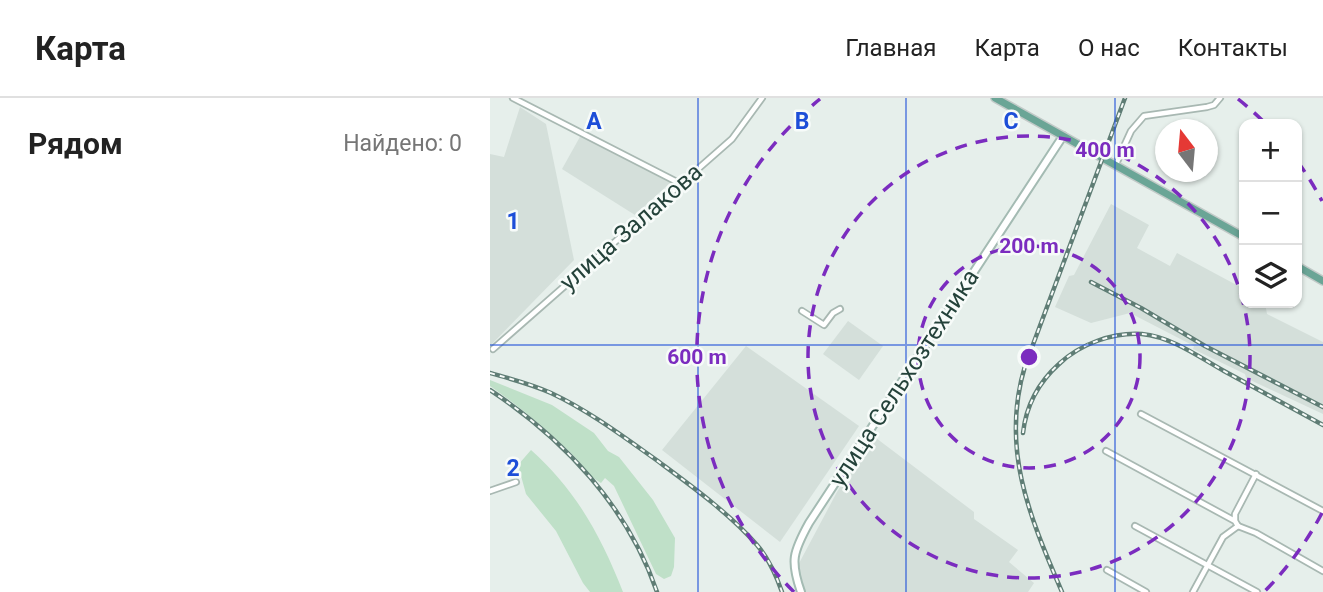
<!DOCTYPE html>
<html lang="ru">
<head>
<meta charset="utf-8">
<style>
  :root { --surface:#fff; --page:#f2f2f2; --text:#222; --muted:#767676; --line:#e0e0e0 }
  body { margin:0; font-family:Roboto,sans-serif; background:var(--page); color:var(--text) }
  .controls { position:absolute; right:21px; top:21px; display:grid; overflow:hidden; border-radius:14px; box-shadow:0 2px 5px #0004 }
  .controls button { width:63px; height:63px; display:grid; place-items:center; padding:0; border:0; border-bottom:2px solid var(--line); background:var(--surface); color:var(--text); font:35px sans-serif }
  .compass { position:absolute; left:665px; top:21px; width:63px; height:63px; border-radius:50%; background:var(--surface); box-shadow:0 2px 5px #0004; rotate:344deg }
  .list { margin:0; padding:0; list-style:none }
  h2 { display:flex; justify-content:space-between; align-items:center; height:91px; margin:0; padding:0 28px; font-size:30px }
  h2 small { font-size:23px; font-weight:400; color:var(--muted) }
  .icon { flex:none; width:38px; height:38px; fill:none; stroke:currentColor; stroke-width:2; stroke-linecap:round; stroke-linejoin:round }
  .map { position:relative; flex:none; width:833px; height:494px; overflow:hidden }
  header { display:flex; align-items:center; gap:42px; box-sizing:border-box; height:98px; padding:0 35px; background:var(--surface); border-bottom:2px solid var(--line) }
  header strong { font-size:33px }
  nav { display:flex; gap:38px; margin-inline-start:auto; font-size:24px }
  main { display:flex }
  aside { flex:1; background:var(--surface) }
  .map>svg:first-child { display:block }
</style>
</head>
<body>
<header>
<strong>Карта</strong>
<nav><a>Главная</a><a>Карта</a><a>О нас</a><a>Контакты</a></nav>
</header>
<main>
<aside>
<h2>Рядом<small>Найдено: 0</small></h2>
<ul class="list">
</ul>
</aside>
<div class="map">
<svg width="833" height="494" viewBox="0 0 833 494">
  <rect width="100%" height="100%" fill="#e6efeb"/>
  <g fill="#d4dfda">
    <path d="M30,9L56,26L84,162L0,248V56L14,59Z"/>
    <path d="M91,37L181,84L145,117L72,71Z"/>
    <path d="M621,106L659,127L647,150L680,168L687,155L754,191V205H775L777,216L833,244V316L756,280L755,276L703,251L704,248L640,215L601,225L565,209L579,178L584,177Z"/>
    <path d="M358,223L393,248L369,282L333,256Z"/>
    <path d="M256,248L369,328L290,444L172,352Z"/>
    <path d="M382,337L484,414V421L528,452L519,464L544,485L538,494H314L306,471L347,394Z"/>
  </g>
  <g fill="#bfe0c8">
    <path d="M0,282L62,307L104,335L118,353L129,359L163,402L185,440L184,469L181,478L174,481L166,476L124,388L115,380L111,385C99,379 90,363 80,354C55,330 29,308 0,288Z"/>
    <path d="M41,352C86,392 111,438 133,494H100L93,485L66,433L36,396L28,367Z"/>
  </g>
  <g fill="none" stroke-linecap="round" stroke-linejoin="round">
    <defs>
      <g id="street">
        <path d="M23,0L191,86"/>
        <path d="M626,66L641,33L654,18L717,9L724,7L730,0"/>
        <path d="M312,213L334,227L343,215L350,211"/>
        <path d="M3,251L242,41L272,0"/>
        <path d="M651,316L833,413"/>
        <path d="M616,353L745,423L748,428"/>
        <path d="M0,393L26,384"/>
        <path d="M745,422V416L766,376"/>
        <path d="M645,428L767,494"/>
        <path d="M748,428L766,435L833,473"/>
        <path d="M617,472L656,494"/>
        <path d="M703,494L733,439L748,428"/>
      </g>
      <path id="secondary" d="M311,494C300,463 303,454 319,425L573,38"/>
      <g id="primary">
        <path d="M505,0L754,139"/>
        <path d="M807,168L833,183"/>
      </g>
    </defs>
    <use href="#street" stroke="#a8b8b2" stroke-width="8"/>
    <use href="#secondary" stroke="#a4bbb3" stroke-width="10"/>
    <use href="#primary" stroke="#c2cac8" stroke-width="10"/>
    <use href="#street" stroke="#fff" stroke-width="4.5"/>
    <use href="#secondary" stroke="#fff" stroke-width="6"/>
    <use href="#primary" stroke="#6aa596" stroke-width="7"/>
    <defs>
      <g id="rail">
        <path d="M601,184L651,210L715,248L833,309"/>
        <path d="M0,275C21,281 41,286 61,295C99,313 131,337 165,361C200,387 238,414 267,447C279,461 286,477 292,494"/>
        <path d="M0,292C74,341 138,409 167,494"/>
        <path d="M533,335C536,308 549,284 569,266C590,246 623,234 652,236C682,239 709,259 734,273C767,291 800,309 833,327"/>
        <path d="M572,494C540,419 510,351 535,268L635,0"/>
      </g>
    </defs>
    <use href="#rail" stroke="#5f7d75" stroke-width="4.5"/>
    <use href="#rail" stroke="#f7fbf9" stroke-width="2" stroke-dasharray="5" stroke-linecap="butt"/>
  </g>
  <path fill="none" stroke="#1d4ed8" stroke-width="2" stroke-opacity="0.55" d="M208,0V494M416,0V494M625,0V494M0,247H833"/>
  <g fill="none" stroke="#7b2cbf" stroke-width="3.5" stroke-dasharray="12 9">
    <circle cx="539" cy="259" r="111"/>
    <circle cx="539" cy="259" r="221"/>
    <path d="M832 415A332 332 0 0 1 774 494M304 494A332 332 0 0 1 330 1M748 1A332 332 0 0 1 774 24M808 64A332 332 0 0 1 832 103"/>
  </g>
  <g text-anchor="middle" dominant-baseline="central" stroke-width="5" stroke-linejoin="round" paint-order="stroke">
    <g font-size="24" fill="#24423a" stroke="#f7fbf9">
      <text transform="translate(141 129) rotate(-41)">улица Залакова</text>
      <text transform="translate(414 280) rotate(-57)">улица Сельхозтехника</text>
    </g>
  </g>
  <g font-size="23" text-anchor="middle" font-weight="bold" fill="#1d4ed8" stroke="#f7fbf9" stroke-width="5" stroke-linejoin="round" paint-order="stroke">
    <text x="104" y="31">A</text>
    <text x="312" y="31">B</text>
    <text x="521" y="31">C</text>
    <text x="23" y="131">1</text>
    <text x="23" y="378">2</text>
  </g>
  <circle cx="539" cy="259" r="10" fill="#7b2cbf" stroke="#f7fbf9" stroke-width="3.5"/>
  <g font-size="21" text-anchor="middle" font-weight="bold" fill="#7b2cbf" stroke="#f7fbf9" stroke-width="5" stroke-linejoin="round" paint-order="stroke">
    <text x="615" y="59">400 m</text>
    <text x="539" y="155">200 m</text>
    <text x="207" y="266">600 m</text>
  </g>
</svg>
<div class="controls">
<button>+</button>
<button>−</button>
<button><svg class="icon" aria-label="layers" viewBox="0 0 24 24"><path d="M12 4l9 5-9 5-9-5zM3 14l9 5 9-5"/></svg></button>
</div>
<svg class="compass" viewBox="-18 -18 36 36"><path d="M0-13l5 13h-10z" fill="#e53935"/><path d="M0 13l5-13h-10z" fill="#767676"/></svg>
</div>
</main>
</body>
</html>
